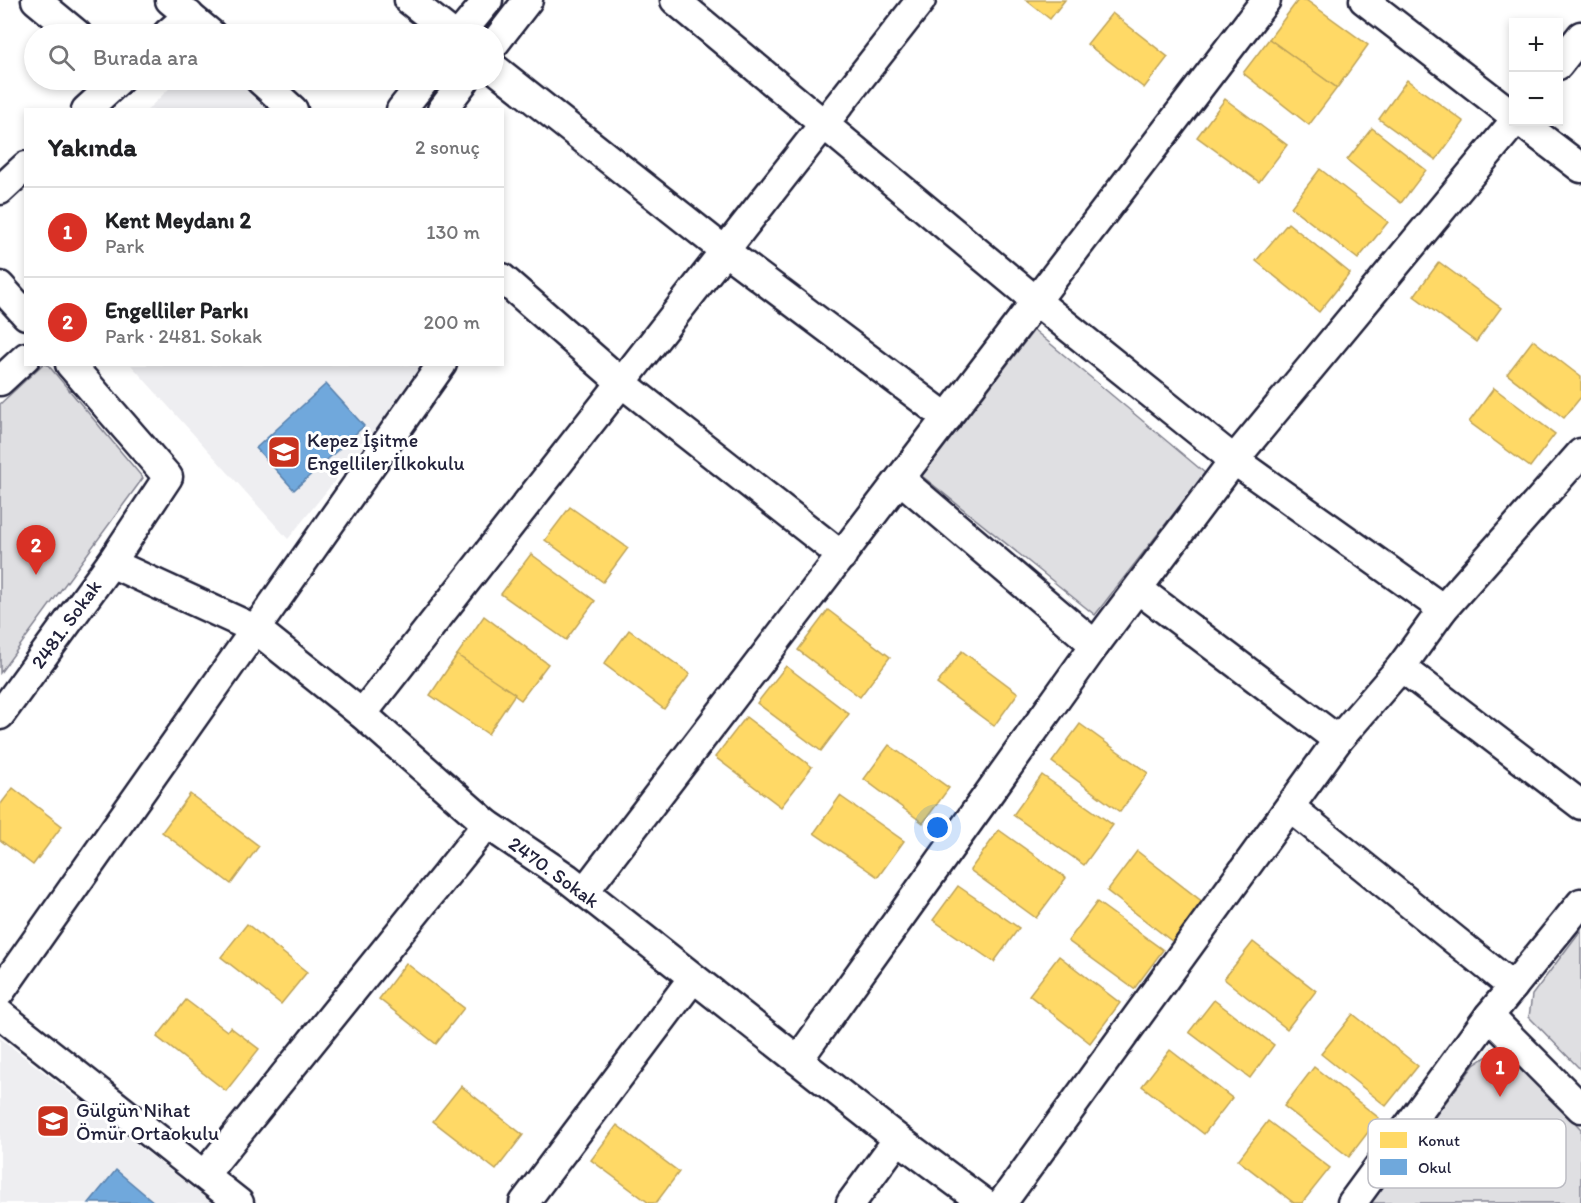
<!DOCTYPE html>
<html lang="tr">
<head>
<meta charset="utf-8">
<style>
  :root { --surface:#fff; --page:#f6f6f6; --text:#202124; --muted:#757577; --line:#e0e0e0; --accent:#d93025 }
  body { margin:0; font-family:Itim,sans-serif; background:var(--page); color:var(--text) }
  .controls { position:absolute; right:18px; top:18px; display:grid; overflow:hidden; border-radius:0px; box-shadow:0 3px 9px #0003 }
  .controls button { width:54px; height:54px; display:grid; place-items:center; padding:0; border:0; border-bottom:2px solid var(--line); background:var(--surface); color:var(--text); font:30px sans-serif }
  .you { position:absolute; left:938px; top:828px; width:21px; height:21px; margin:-15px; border:4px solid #fff; border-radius:50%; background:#1a73e8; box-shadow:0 0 0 9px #1a73e833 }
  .badge { display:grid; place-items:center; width:39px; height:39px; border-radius:50%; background:var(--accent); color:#fff; font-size:20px; font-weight:700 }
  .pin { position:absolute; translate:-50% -50px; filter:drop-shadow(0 2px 3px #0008) }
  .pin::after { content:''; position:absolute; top:32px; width:21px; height:18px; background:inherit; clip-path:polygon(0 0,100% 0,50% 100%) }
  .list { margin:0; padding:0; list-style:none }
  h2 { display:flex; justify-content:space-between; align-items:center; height:78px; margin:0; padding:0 24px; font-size:26px }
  h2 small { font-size:20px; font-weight:400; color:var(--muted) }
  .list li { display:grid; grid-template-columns:39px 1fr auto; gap:18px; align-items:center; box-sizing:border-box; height:90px; padding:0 24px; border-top:2px solid var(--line) }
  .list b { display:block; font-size:22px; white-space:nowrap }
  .list p { margin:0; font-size:20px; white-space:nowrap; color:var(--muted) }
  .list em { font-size:20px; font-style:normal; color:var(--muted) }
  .icon { flex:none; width:33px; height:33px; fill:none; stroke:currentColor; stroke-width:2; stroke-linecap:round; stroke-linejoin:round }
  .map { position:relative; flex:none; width:1581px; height:1203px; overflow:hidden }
  .search { position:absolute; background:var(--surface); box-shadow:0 3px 9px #0003; left:24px; top:24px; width:480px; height:66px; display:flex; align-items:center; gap:15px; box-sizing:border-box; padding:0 21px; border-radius:33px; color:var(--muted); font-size:22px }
  .panel { position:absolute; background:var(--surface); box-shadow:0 3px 9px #0003; left:24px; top:108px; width:480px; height:258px; border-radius:0px }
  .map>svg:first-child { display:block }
</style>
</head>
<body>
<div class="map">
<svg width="1581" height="1203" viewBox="0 0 1581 1203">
  <rect width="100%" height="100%" fill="#fff"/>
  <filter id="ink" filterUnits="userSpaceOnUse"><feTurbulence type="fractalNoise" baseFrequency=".0167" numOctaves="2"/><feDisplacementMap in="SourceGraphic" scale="12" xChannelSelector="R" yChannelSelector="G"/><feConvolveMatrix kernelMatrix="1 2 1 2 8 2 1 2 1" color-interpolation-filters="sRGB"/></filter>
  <g filter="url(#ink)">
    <g fill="#eeeef1">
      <path d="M178,80H253L288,110H147Z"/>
      <path d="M131,365H428L288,539Z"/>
      <path d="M0,1038L212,1203H0Z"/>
    </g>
    <g fill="#dfdfe2" stroke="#80808e" stroke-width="1.5">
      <path d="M1034,330L1205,473L1095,615L922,476Z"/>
      <path d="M43,364L48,365L143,478L0,673V404Z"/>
      <path d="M1581,930V1070L1529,1017L1532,995Z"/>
      <path d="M1503,1054L1515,1060L1581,1129V1203H1369L1474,1065L1486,1057Z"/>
    </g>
    <g fill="#ffd966" stroke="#bda259" stroke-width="1.5">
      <path d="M1026,0H1065L1050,19Z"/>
      <path d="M1298,0H1306L1368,45L1337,88L1269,39Z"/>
      <path d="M1112,13L1168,57L1144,88L1087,44Z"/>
      <path d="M1269,39L1337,88L1309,125L1243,73Z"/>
      <path d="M1407,80L1464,122L1436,160L1379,119Z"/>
      <path d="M1225,99L1287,145L1259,182L1197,137Z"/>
      <path d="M1372,128L1426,170L1401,203L1347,160Z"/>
      <path d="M1320,169L1388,222L1358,259L1291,207Z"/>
      <path d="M1288,223L1350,273L1319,312L1256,261Z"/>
      <path d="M1439,262L1501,308L1476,342L1414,296Z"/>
      <path d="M1533,340L1581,377V397L1564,418L1507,374Z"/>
      <path d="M1494,388L1555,434L1530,467L1469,422Z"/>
      <path d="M570,507L628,548L603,582L545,540Z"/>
      <path d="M531,554L595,601L566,640L501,594Z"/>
      <path d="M828,610L890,657L860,697L798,650Z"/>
      <path d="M484,616L548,664L521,700L457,655Z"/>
      <path d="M629,630L690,674L664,709L604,664Z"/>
      <path d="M962,651L1018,693L994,726L937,684Z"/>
      <path d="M457,655L515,694L488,734L430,695Z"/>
      <path d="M786,666L849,714L821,751L757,703Z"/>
      <path d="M746,717L812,767L781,807L715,757Z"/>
      <path d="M1080,724L1148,773L1120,812L1052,762Z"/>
      <path d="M889,745L949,788L923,823L864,779Z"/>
      <path d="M1042,775L1113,825L1084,865L1013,815Z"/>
      <path d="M13,788L62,826L33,865L0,840V805Z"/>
      <path d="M190,794L259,846L231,884L162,832Z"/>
      <path d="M840,796L904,841L878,877L814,833Z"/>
      <path d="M999,830L1066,878L1036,918L970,870Z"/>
      <path d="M1137,851L1204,903L1173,942L1107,891Z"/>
      <path d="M958,886L1019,928L994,962L933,920Z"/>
      <path d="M1097,902L1163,950L1134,989L1068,941Z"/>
      <path d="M247,924L307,972L281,1004L221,957Z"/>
      <path d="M1253,942L1316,991L1287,1029L1224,979Z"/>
      <path d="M1059,956L1120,1003L1090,1043L1029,995Z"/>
      <path d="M406,963L464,1008L436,1044L379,999Z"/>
      <path d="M186,1000L227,1031L230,1027L259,1049L226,1091L157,1037Z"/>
      <path d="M1214,1000L1274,1045L1250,1078L1189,1032Z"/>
      <path d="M1353,1014L1418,1066L1386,1106L1321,1054Z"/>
      <path d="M1170,1050L1232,1098L1204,1134L1142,1086Z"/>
      <path d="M1314,1067L1379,1118L1349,1157L1284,1106Z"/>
      <path d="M461,1086L523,1135L496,1170L433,1121Z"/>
      <path d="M1268,1121L1330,1168L1302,1203H1294L1238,1160Z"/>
      <path d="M617,1125L679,1172L656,1203H649L591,1160Z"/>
    </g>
    <g fill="#6fa8dc" stroke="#5880ac" stroke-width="1.5">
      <path d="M326,384L364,426L294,490L256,448Z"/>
      <path d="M116,1170L155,1203H89Z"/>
    </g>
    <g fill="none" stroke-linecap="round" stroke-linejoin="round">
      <defs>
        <g id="minor">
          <path d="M36,0L77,34"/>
          <path d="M170,0L211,34"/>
          <path d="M409,0L452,34"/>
          <path d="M675,0L1036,301L1234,460L1443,609"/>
          <path d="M1364,0L1514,116"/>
          <path d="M167,34L189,15"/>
          <path d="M460,34L488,0"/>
          <path d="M494,44L528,0"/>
          <path d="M1558,65L1581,36"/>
          <path d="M494,68L725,251L947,418"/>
          <path d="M260,80L293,110"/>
          <path d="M86,110L119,80"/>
          <path d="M401,110L425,80"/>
          <path d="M442,110L465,80"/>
          <path d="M1521,122L1581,168"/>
          <path d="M0,190L26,166"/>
          <path d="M502,278L622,383L842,556"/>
          <path d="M0,286L26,315"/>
          <path d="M0,381L26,357"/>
          <path d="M900,479L1095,645"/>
          <path d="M111,563L257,630L362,714L487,824L567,878L898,1139L984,1203"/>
          <path d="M1138,589L1338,740"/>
          <path d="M1401,667L1581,805"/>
          <path d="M362,714L921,0"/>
          <path d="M0,715L111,563L168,477L70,364"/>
          <path d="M1290,807L1513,987"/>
          <path d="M584,892L1266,0"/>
          <path d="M0,992L442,364"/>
          <path d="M0,1014L239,1203"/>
          <path d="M1489,1016L1581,1108"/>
          <path d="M798,1060L1095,645L1234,460L1514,122"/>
          <path d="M204,1175L487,824"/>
          <path d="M524,1203L693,978"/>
          <path d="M851,1203L898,1139"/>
          <path d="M1002,1203L1338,740L1401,667L1443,609L1581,453"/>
          <path d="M1352,1203L1489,1016L1581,903"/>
        </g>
      </defs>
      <use href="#minor" stroke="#22223b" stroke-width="33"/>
      <use href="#minor" stroke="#fff" stroke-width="28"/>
    </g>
  </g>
  <defs>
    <symbol id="school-square" viewBox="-11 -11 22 22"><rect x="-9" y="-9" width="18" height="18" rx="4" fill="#c8321e" stroke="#fff"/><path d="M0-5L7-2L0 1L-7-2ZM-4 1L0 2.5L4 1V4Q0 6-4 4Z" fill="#fff"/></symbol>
  </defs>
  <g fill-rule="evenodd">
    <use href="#school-square" x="265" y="433" width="38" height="38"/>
    <use href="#school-square" x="34" y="1102" width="38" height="38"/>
  </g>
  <g text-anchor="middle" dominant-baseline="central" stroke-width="6" stroke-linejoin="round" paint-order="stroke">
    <g font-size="20" fill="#22223b" stroke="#fff" text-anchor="start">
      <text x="307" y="440">Kepez İşitme<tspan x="307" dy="23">Engelliler İlkokulu</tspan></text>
      <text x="76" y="1110">Gülgün Nihat<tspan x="76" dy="23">Ömür Ortaokulu</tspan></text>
    </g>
    <g font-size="20" fill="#22223b" stroke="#fff">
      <text transform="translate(66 624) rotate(-54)">2481. Sokak</text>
      <text transform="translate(554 872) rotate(36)">2470. Sokak</text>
    </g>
  </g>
  <rect x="1368" y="1119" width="198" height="69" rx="9" fill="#fff" stroke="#bdbdc4" stroke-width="1.5"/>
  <rect x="1380" y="1132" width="27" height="16" fill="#ffd966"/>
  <rect x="1380" y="1159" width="27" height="16" fill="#6fa8dc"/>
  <g font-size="16" fill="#22223b">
    <text x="1418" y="1146">Konut</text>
    <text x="1418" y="1173">Okul</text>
  </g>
</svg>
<div class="controls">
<button>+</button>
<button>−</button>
</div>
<div class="you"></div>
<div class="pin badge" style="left:1500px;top:1097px">1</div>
<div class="pin badge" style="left:36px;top:575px">2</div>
<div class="search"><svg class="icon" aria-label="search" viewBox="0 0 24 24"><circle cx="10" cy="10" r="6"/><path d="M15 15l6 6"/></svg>Burada ara</div>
<section class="panel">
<h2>Yakında<small>2 sonuç</small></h2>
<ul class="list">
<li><span class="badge">1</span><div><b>Kent Meydanı 2</b><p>Park</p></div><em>130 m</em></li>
<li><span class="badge">2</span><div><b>Engelliler Parkı</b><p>Park · 2481. Sokak</p></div><em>200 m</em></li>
</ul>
</section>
</div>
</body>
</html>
